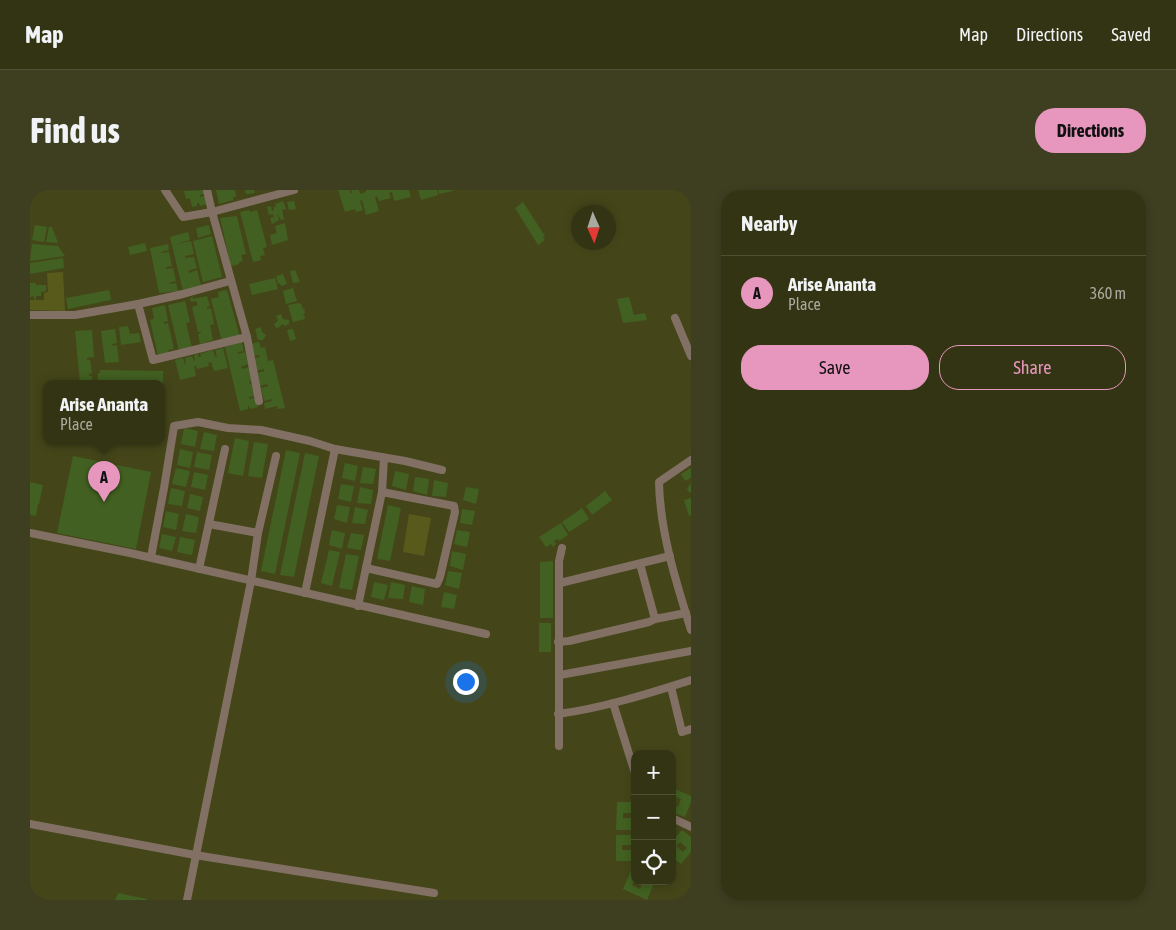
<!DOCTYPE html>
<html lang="en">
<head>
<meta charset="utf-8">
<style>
  :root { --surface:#333413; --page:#3e3f21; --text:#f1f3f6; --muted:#a9aaa0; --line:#4e4f33; --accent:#e797bd }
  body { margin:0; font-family:"Asap Condensed",sans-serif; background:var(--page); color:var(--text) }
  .controls { position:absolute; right:15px; bottom:15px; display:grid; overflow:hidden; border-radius:10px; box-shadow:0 2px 8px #0003 }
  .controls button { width:45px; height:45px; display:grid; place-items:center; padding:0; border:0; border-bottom:1px solid var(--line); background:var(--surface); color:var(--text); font:25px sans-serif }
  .compass { position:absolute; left:541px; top:15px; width:45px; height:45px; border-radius:50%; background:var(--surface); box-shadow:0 2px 8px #0003; rotate:177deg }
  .you { position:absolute; left:435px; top:491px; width:18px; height:18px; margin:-12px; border:4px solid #fff; border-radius:50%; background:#1a73e8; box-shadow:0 0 0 8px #1a73e833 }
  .badge { display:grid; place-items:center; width:32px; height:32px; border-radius:50%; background:var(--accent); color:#111; font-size:16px; font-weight:700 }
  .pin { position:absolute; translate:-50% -41px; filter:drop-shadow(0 1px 2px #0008) }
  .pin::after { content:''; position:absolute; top:26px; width:18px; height:15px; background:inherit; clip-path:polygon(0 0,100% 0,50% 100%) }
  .popup { position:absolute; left:13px; top:190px; width:122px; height:65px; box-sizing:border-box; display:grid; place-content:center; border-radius:10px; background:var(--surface); filter:drop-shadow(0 1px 4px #0005); font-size:16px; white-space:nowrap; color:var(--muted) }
  .popup b { font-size:19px; color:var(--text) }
  .popup::after { content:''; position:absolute; left:50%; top:100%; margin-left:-10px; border:10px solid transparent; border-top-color:var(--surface) }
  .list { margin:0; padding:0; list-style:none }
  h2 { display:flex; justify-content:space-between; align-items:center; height:65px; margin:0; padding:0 20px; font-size:21px }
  h2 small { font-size:16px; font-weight:400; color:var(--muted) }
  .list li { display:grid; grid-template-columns:32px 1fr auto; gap:15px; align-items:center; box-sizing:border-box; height:75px; padding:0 20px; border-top:1px solid var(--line) }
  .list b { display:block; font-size:19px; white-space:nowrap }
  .list p { margin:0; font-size:16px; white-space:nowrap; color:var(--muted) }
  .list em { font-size:16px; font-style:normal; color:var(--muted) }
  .actions { display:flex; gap:10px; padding:15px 20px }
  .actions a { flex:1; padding:11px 0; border:1px solid var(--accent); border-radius:20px; text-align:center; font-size:18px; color:var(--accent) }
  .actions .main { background:var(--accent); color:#111 }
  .icon { flex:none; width:28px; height:28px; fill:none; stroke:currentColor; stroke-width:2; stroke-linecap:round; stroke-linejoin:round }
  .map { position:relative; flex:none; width:661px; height:710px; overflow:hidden; border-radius:20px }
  header { display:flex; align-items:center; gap:30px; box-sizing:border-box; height:70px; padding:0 25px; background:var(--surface); border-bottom:1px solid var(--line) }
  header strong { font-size:24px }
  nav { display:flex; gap:28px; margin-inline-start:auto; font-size:18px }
  .intro { display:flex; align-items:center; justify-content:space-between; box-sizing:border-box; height:120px; padding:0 30px }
  h1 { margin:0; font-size:35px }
  .button { padding:12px 22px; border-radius:20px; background:var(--accent); color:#111; font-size:18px; font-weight:700 }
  main { display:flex; gap:30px; padding:0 30px }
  aside { flex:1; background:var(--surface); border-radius:20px; box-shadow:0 2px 8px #0003 }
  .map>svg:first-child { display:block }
</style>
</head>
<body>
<header>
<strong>Map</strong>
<nav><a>Map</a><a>Directions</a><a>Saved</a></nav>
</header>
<div class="intro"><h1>Find us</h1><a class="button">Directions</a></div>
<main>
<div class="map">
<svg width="661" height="710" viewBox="0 0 661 710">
  <rect width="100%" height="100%" fill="#444619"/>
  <g fill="#585a1c">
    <path d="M33,82L35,121L0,120V110H14V103L18,102L17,83Z"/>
    <path d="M379,324L401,328L394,366L373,362Z"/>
  </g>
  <g fill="#426021" fill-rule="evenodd">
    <path d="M175,0L176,4L170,5V7L176,5L178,14L170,16L169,13H167V16L162,17L160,8L156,9L154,1Z"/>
    <path d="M186,0H205L206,7H203V10L189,14Z"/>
    <path d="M215,0H224L225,3L216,4Z"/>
    <path d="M308,0H320V3H322L321,0H329L330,4L336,2V0H379L381,7L364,11L362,2L359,3L361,8L349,11L347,6L345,7L349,21L336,25L332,10L330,11L333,20L326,22L325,19L315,22Z"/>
    <path d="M388,0H407L408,5L391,10Z"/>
    <path d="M408,0H423V1L409,4Z"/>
    <path d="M253,11L256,19L252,20L254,29L251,30L247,23L249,30L242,34L240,28L244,27L243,24L239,25L237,17L241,16L242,21L244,20L243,17H246L245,14Z"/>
    <path d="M264,11L266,19L259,20L257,12Z"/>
    <path d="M493,12L515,46L513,47L515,50L508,55L485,18Z"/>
    <path d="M219,20L220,22L227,20L237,57L233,58L235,65L230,66L231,70L223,72L210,22Z"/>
    <path d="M207,26L216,64L211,65L213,71L209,72V74L201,76L190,28Z"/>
    <path d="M255,33L258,50L242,55L240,45L247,43L245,36Z"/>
    <path d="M5,35L17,37L14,52L2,50Z"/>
    <path d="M179,35L181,44L168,48L166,38Z"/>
    <path d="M19,37H22L28,53L16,52Z"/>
    <path d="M158,42L160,50L145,54L161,51L164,64L155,66V68L164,67L167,78L158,81L159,83L167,80L171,95L153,101L140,47Z"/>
    <path d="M182,46L192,87L173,92L163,51Z"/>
    <path d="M115,53L117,61L100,65L98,57Z"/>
    <path d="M2,54L28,56L35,66L0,71Z"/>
    <path d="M138,54L139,60L131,62L132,63L139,62L142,76L136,77V79L143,78L146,91L139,93V94L146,93L148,101L129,103L120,58Z"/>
    <path d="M33,68L34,78L0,84V73Z"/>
    <path d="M265,80L270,92L263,93L260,81Z"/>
    <path d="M253,84L257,94L251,96L250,93L248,94L246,86Z"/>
    <path d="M245,88L248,99L222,105L219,94Z"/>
    <path d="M0,93H6V97L7,95H16V101L11,102V106H6V109H4V106L0,107Z"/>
    <path d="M263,98L267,111L256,114L253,101Z"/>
    <path d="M79,100L81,110L38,119L36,108Z"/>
    <path d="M197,100L210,147L192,152L181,109L189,107L188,102Z"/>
    <path d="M177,106L180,116L177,117V119L181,118L184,134L180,135L183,150L170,154L168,144L171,143V142H168L162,117L168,115L166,111L161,112L160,108L163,107V109Z"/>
    <path d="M599,107L604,125L615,123L617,130L593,133L587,109Z"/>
    <path d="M155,111L160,132L156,133L162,158L149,161L138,115Z"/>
    <path d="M269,113L271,114L273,119L274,118L275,123L270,126L274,124L275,129L263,132L258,115Z"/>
    <path d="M135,115L138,131L134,132V134L138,133L144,159L138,160L139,163L128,166L120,130L124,129L122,118Z"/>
    <path d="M251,124L253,129L259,130V134L255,136L252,134L250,137L246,138L244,134L248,131L246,126Z"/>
    <path d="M98,136L100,144L109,143L111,152L91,155L89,137Z"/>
    <path d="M231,137L232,142L236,145L233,150H228L225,139Z"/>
    <path d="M85,139L87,153L82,154L83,156L87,155L89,172L75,173L71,141Z"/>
    <path d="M263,139L266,149L260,151L257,140Z"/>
    <path d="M62,140L64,167L57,168V170H60L62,183L59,184V186H62L63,193H50L45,141Z"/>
    <path d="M212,152L214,161L208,162V164L215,162L218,174L211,177L212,179L219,177L222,191L219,192L220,194H223L226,206L219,207L220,209L226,207L228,217L220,219L219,216H218V219L210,221L195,157Z"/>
    <path d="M229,152L231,158L235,157L238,171L243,170L255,218L247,219V216L235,219L234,213L242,211V209L234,211L231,198L238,196L237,194L230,196L227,183L234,181V179L226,181L223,168L230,167L229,165L223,166L220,154Z"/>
    <path d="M193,158L198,178L184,181L181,172L178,173L179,176L167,179L166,176H164L166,186L150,190L145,170L153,168L155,174H156L155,168L162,166L164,171H165L164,165L168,164L169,167H171L170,164L183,160L185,167L187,166L185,160Z"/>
    <path d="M70,180L133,181V193H67L68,183H70Z"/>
    <path d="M154,238L168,241L165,257L151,254Z"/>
    <path d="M174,242L187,245L184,261L170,259Z"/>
    <path d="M205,248L219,251L213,286L198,283Z"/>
    <path d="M224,252L238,254L232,288L218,286Z"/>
    <path d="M150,259L163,262L160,278L147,275Z"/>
    <path d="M256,260L270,263L245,384L231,381Z"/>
    <path d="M167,262L182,265L179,280L164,277Z"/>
    <path d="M275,263L289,266L264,387L250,385Z"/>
    <path d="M43,266L121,282L106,359L27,343Z"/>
    <path d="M315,273L328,276L325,291L312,288Z"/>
    <path d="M333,277L346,279L343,294L330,293Z"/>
    <path d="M146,278L160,281L156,297L142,294Z"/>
    <path d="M661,278V288L655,291L651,284Z"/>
    <path d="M365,281L379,284L376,300L362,296Z"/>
    <path d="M164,282L178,285L175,300L161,297Z"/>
    <path d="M385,287L399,289L397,305L383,301Z"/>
    <path d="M404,290L418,293L416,307L402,306Z"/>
    <path d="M0,292L13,295L9,314H8L6,326L0,325Z"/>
    <path d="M661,293V302L660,303L657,299Z"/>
    <path d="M311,294L324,296L321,312L308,309Z"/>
    <path d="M330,297L343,300L341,314L327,313Z"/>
    <path d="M436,297L449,299L446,314L433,310Z"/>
    <path d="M141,298L155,301L152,316L138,314Z"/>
    <path d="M575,301L582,310L562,325L556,316Z"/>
    <path d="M160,304L173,307L170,321L157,318Z"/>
    <path d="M661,308V325L659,326L654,310Z"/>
    <path d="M307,315L320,317L317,333L304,329Z"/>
    <path d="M358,315L371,318L360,371L347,369Z"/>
    <path d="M325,317L338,320L335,334L322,333Z"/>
    <path d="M552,318L559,329L539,342L532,332Z"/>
    <path d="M432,319L445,321L442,335L430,333Z"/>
    <path d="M136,321L149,324L146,340L133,337Z"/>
    <path d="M156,324L169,327L166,343L152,341Z"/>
    <path d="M531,333L538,345L529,351L528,349L524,351L526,354L523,357L521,354L516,357L509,347Z"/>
    <path d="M302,340L315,343L312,359L299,355Z"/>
    <path d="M427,340L440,342L437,357L424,354Z"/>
    <path d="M321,343L334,345L331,360L317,358Z"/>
    <path d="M132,344L146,347L142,361L129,358Z"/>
    <path d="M150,347L165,350L162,365L147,362Z"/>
    <path d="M299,360L310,362L302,396L291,393Z"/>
    <path d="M422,361L436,364L433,380L420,376Z"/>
    <path d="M316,364L329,366L322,400L309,398Z"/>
    <path d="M523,371V428H510V372Z"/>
    <path d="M418,381L432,383L429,399L415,395Z"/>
    <path d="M344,392L358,395L354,410L341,407Z"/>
    <path d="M361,392L375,395L373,409L358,408Z"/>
    <path d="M382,396L395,399L393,415L379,412Z"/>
    <path d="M414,402L427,405L424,419L411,417Z"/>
    <rect x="509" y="433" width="12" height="29"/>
    <path d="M642,598L661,606V612L655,627L642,622ZM647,607L651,609L648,617L644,615Z"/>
    <path d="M587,612H605V640H586ZM593,623H603V628H593Z"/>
    <path d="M652,640L661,647V662L651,674L642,667V651ZM650,652L657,658L653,662L646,656Z"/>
    <path d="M586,645H605V671H586ZM592,655H602V660H592Z"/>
    <path d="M601,680L605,682V689L602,695L610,699L612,693L608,691H625L617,710L593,699Z"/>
    <path d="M88,703L117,709V710H85Z"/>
  </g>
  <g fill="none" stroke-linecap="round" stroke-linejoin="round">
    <g stroke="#837065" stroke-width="8">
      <path d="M135,0L153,27L182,22L177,0"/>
      <path d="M108,114L153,104L200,91"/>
      <path d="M0,125H45L108,114L123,170L217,147L182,22L264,0"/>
      <path d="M645,128L661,166"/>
      <path d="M217,147L229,211"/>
      <path d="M661,270L629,292C630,342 646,392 661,440"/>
      <path d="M179,334L228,343"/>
      <path d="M0,343L100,363L456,444"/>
      <path d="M121,367L134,298L144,236L168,232L198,238L231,240L280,251L305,259L375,271L412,280"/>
      <path d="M610,374L625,429"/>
      <path d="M336,378L407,394L410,387L425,322L424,316L352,302"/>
      <path d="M169,379L195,259"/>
      <path d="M530,393L640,366"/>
      <path d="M275,403L305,259"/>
      <path d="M328,416L352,302L354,268"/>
      <path d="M528,452L539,451L619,432L625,429L656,423"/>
      <path d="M530,485L661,461"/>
      <path d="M641,497L652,542L661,539"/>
      <path d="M583,513L605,583"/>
      <path d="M528,524C573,518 617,504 661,490"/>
      <path d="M529,556V371L532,358"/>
      <path d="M642,628L661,637"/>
      <path d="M0,634L165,665L404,703"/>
      <path d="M157,710L221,391L228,343L246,266"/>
    </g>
  </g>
</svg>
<div class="controls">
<button>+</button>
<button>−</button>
<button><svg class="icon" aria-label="locate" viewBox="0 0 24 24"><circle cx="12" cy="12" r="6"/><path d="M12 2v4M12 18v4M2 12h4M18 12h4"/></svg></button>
</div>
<svg class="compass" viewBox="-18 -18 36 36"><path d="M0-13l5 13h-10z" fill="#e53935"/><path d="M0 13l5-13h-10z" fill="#a9aaa0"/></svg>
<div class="you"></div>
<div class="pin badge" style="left:74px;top:312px">A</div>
<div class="popup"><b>Arise Ananta</b>Place</div>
</div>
<aside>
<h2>Nearby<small></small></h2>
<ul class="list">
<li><span class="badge">A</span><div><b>Arise Ananta</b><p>Place</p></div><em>360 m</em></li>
</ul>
<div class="actions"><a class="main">Save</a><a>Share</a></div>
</aside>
</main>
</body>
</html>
